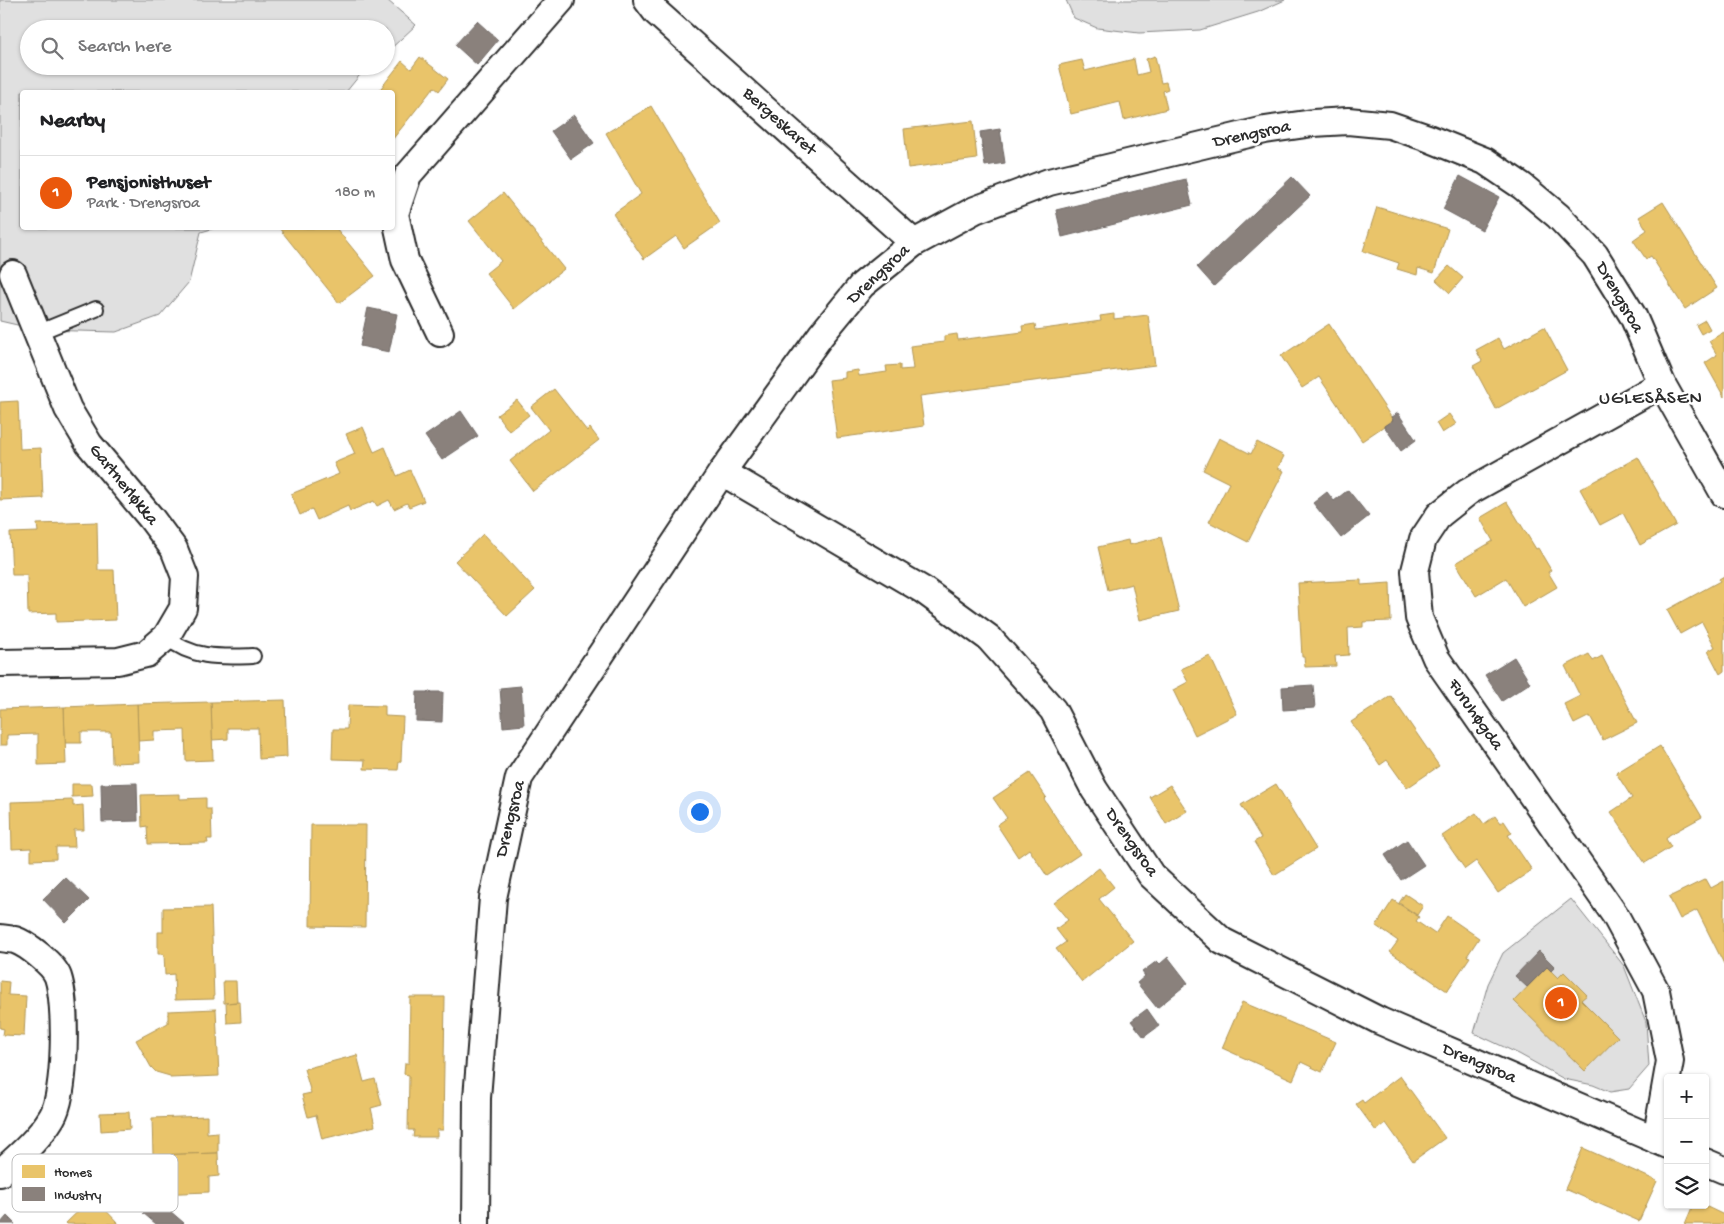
<!DOCTYPE html>
<html lang="en">
<head>
<meta charset="utf-8">
<style>
  :root { --surface:#fff; --page:#f6f6f6; --text:#202124; --muted:#757577; --line:#e0e0e0; --accent:#ea580c }
  body { margin:0; font-family:"Gochi Hand",sans-serif; background:var(--page); color:var(--text) }
  .controls { position:absolute; right:15px; bottom:15px; display:grid; overflow:hidden; border-radius:5px; box-shadow:0 1px 4px #0004 }
  .controls button { width:45px; height:45px; display:grid; place-items:center; padding:0; border:0; border-bottom:1px solid var(--line); background:var(--surface); color:var(--text); font:25px sans-serif }
  .you { position:absolute; left:699px; top:811px; width:18px; height:18px; margin:-12px; border:4px solid #fff; border-radius:50%; background:#1a73e8; box-shadow:0 0 0 8px #1a73e833 }
  .badge { display:grid; place-items:center; width:32px; height:32px; border-radius:50%; background:var(--accent); color:#fff; font-size:16px; font-weight:700 }
  .pin { position:absolute; translate:-50% -50%; border:2px solid #fff; box-shadow:0 1px 5px #0006 }
  .list { margin:0; padding:0; list-style:none }
  h2 { display:flex; justify-content:space-between; align-items:center; height:65px; margin:0; padding:0 20px; font-size:21px }
  h2 small { font-size:16px; font-weight:400; color:var(--muted) }
  .list li { display:grid; grid-template-columns:32px 1fr auto; gap:15px; align-items:center; box-sizing:border-box; height:75px; padding:0 20px; border-top:1px solid var(--line) }
  .list b { display:block; font-size:19px; white-space:nowrap }
  .list p { margin:0; font-size:16px; white-space:nowrap; color:var(--muted) }
  .list em { font-size:16px; font-style:normal; color:var(--muted) }
  .icon { flex:none; width:28px; height:28px; fill:none; stroke:currentColor; stroke-width:2; stroke-linecap:round; stroke-linejoin:round }
  .map { position:relative; flex:none; width:1724px; height:1224px; overflow:hidden }
  .search { position:absolute; background:var(--surface); box-shadow:0 1px 4px #0004; left:20px; top:20px; width:375px; height:55px; display:flex; align-items:center; gap:12px; box-sizing:border-box; padding:0 18px; border-radius:28px; color:var(--muted); font-size:19px }
  .panel { position:absolute; background:var(--surface); box-shadow:0 1px 4px #0004; left:20px; top:90px; width:375px; height:140px; border-radius:5px }
  .map>svg:first-child { display:block }
</style>
</head>
<body>
<div class="map">
<svg width="1724" height="1224" viewBox="0 0 1724 1224">
  <rect width="100%" height="100%" fill="#fff"/>
  <filter id="ink" filterUnits="userSpaceOnUse"><feTurbulence type="fractalNoise" baseFrequency=".02" numOctaves="2"/><feDisplacementMap in="SourceGraphic" scale="10" xChannelSelector="R" yChannelSelector="G"/><feConvolveMatrix kernelMatrix="1 2 1 2 8 2 1 2 1" color-interpolation-filters="sRGB"/></filter>
  <g filter="url(#ink)">
    <g fill="#e0e0e0" stroke="#868686">
      <path d="M0,0H387L416,25L386,53V29H29V66H371L359,76L346,92H22V228H215L201,232L189,282L160,316L116,332L39,330L0,321Z"/>
      <path d="M1066,0H1285L1258,12L1200,30L1139,33L1097,28L1074,18Z"/>
      <path d="M1571,899L1624,966L1646,1022L1649,1066L1629,1089L1610,1092L1593,1085L1564,1079L1519,1054L1474,1033L1488,984L1503,953Z"/>
    </g>
    <g fill="#e9c46a" stroke="#b09657">
      <path d="M1155,56L1161,83L1166,82L1168,89L1163,91L1167,109L1124,120L1120,102L1071,114L1059,65L1082,60L1085,71L1134,59L1137,75L1149,72L1146,59Z"/>
      <path d="M420,57L448,79L439,91L434,87L392,140V92H378L402,61L411,69Z"/>
      <path d="M651,106L720,223L684,248L676,236L644,259L613,214L641,194L606,133Z"/>
      <path d="M973,121L977,159L908,168L904,129Z"/>
      <path d="M503,193L564,269L514,309L486,273L501,261L469,221Z"/>
      <path d="M1663,202L1717,288L1685,309L1651,256L1646,259L1633,240L1647,230L1639,217Z"/>
      <path d="M1377,207L1448,229L1434,273L1418,268L1417,275L1397,269L1399,263L1363,251Z"/>
      <path d="M279,228H336L375,276L339,303Z"/>
      <path d="M1449,266L1463,278L1450,293L1436,280Z"/>
      <path d="M1114,314V319L1148,315L1155,365L920,396L924,426L837,438L829,380L845,378V372L858,370L859,376L887,372L886,366L900,365V370L913,369L910,346L944,342V336L957,334L958,340L1023,332L1022,326L1035,324L1036,330L1101,321L1100,316Z"/>
      <path d="M1705,320L1710,329L1701,334L1696,325Z"/>
      <path d="M1329,324L1393,420L1362,441L1319,377L1302,388L1281,356Z"/>
      <path d="M1544,327L1567,370L1496,409L1473,366L1482,361L1476,350L1498,338L1504,349Z"/>
      <path d="M1724,332V397L1705,363L1717,355L1709,341Z"/>
      <path d="M554,389L587,431L590,428L599,440L533,491L510,461L549,430L531,407Z"/>
      <path d="M517,400L529,415L509,431L497,415Z"/>
      <path d="M18,401L20,449L41,448L43,498L0,500V402Z"/>
      <path d="M1449,414L1456,424L1442,433L1436,423Z"/>
      <path d="M363,427L374,452L385,447L397,476L410,470L424,501L409,507L407,503L394,509L389,500L377,506L374,501L350,511L348,506L317,520L312,509L300,515L291,494L339,474L334,463L355,454L346,434Z"/>
      <path d="M1219,438L1251,454L1257,442L1284,456L1278,468L1284,471L1248,542L1209,522L1229,483L1203,470Z"/>
      <path d="M1638,457L1676,525L1640,545L1623,513L1600,525L1580,489Z"/>
      <path d="M1507,502L1536,549L1538,548L1551,570L1548,572L1557,587L1523,607L1506,578L1476,596L1456,563L1493,541L1480,518Z"/>
      <path d="M97,522L98,570H114L116,620L56,622V613L28,614L27,575H12L10,533L38,532L37,524Z"/>
      <path d="M483,534L535,590L507,616L455,561Z"/>
      <path d="M1161,537L1179,611L1140,620L1132,584L1108,590L1098,547L1128,540L1129,545Z"/>
      <path d="M1724,576V671L1720,674L1708,651L1715,647L1702,622L1680,634L1667,610L1720,581L1719,579Z"/>
      <path d="M1361,580V585L1390,583L1391,621L1363,622V627L1348,628L1349,655L1335,656L1336,666L1305,667L1304,657H1302L1298,583Z"/>
      <path d="M1589,654L1593,661L1602,656L1637,723L1603,740L1590,716L1574,724L1564,704L1580,696L1565,666Z"/>
      <path d="M1210,656L1237,714L1195,735L1173,690L1188,682L1181,669Z"/>
      <path d="M1391,696L1439,766L1407,788L1387,760L1380,765L1351,722Z"/>
      <path d="M285,700L287,757L259,759L258,728H228V739L212,740L211,702Z"/>
      <path d="M211,702L213,760L186,761L185,730L154,731V740L138,741L137,704Z"/>
      <path d="M137,704L139,762L112,763L111,732H81V743H65L64,707Z"/>
      <path d="M348,705L385,706V716L403,717L401,761L399,762L398,770L364,769L365,760L332,759L333,729H347Z"/>
      <path d="M64,707L66,764L38,765V734L7,735V745H0V709Z"/>
      <path d="M1660,746L1702,817L1669,835L1666,839L1671,847L1645,863L1611,812L1632,798L1616,773Z"/>
      <path d="M1030,773L1046,797L1044,799L1080,854L1047,876L1029,849L1018,857L997,825L1007,818L993,798Z"/>
      <path d="M72,784H92L93,796L72,797Z"/>
      <path d="M1276,784L1316,849L1274,875L1254,842L1261,838L1241,805Z"/>
      <path d="M1170,785L1187,811L1166,824L1150,797Z"/>
      <path d="M180,794V799L206,798V809H211L212,839H207L208,843L148,844L147,826L142,827L141,795Z"/>
      <path d="M73,800V806L83,805L84,830H74L75,847H56V859L31,860V848L12,849L11,802Z"/>
      <path d="M1476,813L1484,824L1495,816L1500,823L1504,821L1512,833L1508,835L1532,870L1498,893L1476,861L1465,869L1442,836Z"/>
      <path d="M311,825H366L365,927L310,926Z"/>
      <path d="M1099,868L1114,887L1099,899L1133,941L1082,982L1056,949L1066,942L1056,929L1068,920L1054,903Z"/>
      <path d="M1706,879L1711,888L1724,881V964L1697,910L1680,919L1669,897Z"/>
      <path d="M1405,894L1423,906L1417,915L1399,903Z"/>
      <path d="M1393,900L1419,917L1416,921L1435,934L1447,916L1479,938L1467,956L1470,957L1447,991L1390,952L1398,941L1376,926Z"/>
      <path d="M211,907L214,999L175,1000L174,974L165,975L164,954H158V932H163V908Z"/>
      <path d="M1547,967L1558,978L1564,972L1587,995L1581,1000L1618,1037L1585,1071L1514,1001Z"/>
      <path d="M0,981L9,982L8,995L26,996L24,1036L3,1035L4,1029L0,1028Z"/>
      <path d="M223,981H236L237,1002L224,1003Z"/>
      <path d="M410,997H445L443,1130H437V1137H413L414,1130H408L409,1075L404,1074L405,1063H409Z"/>
      <path d="M240,1002L241,1022L227,1023L226,1003Z"/>
      <path d="M1242,1002L1336,1042L1322,1072L1301,1062L1293,1080L1222,1048Z"/>
      <path d="M216,1009L219,1076L170,1078V1076L156,1072L151,1067L136,1040L168,1023V1011Z"/>
      <path d="M357,1055L364,1082L375,1079L382,1105L371,1108L375,1126L322,1139L316,1115L308,1117L302,1095L311,1093L304,1069Z"/>
      <path d="M1400,1076L1445,1138L1413,1161L1386,1123L1376,1131L1356,1104L1362,1100L1364,1103Z"/>
      <path d="M129,1112L130,1129L101,1131L100,1113Z"/>
      <path d="M207,1116V1133L218,1132V1153L153,1155L152,1118Z"/>
      <path d="M1583,1148L1657,1181L1639,1221L1565,1189Z"/>
      <path d="M218,1153L219,1176L209,1177V1192L155,1194L153,1155Z"/>
      <path d="M93,1197L119,1224H67L66,1223Z"/>
      <path d="M1693,1205H1703L1724,1215V1224H1685Z"/>
    </g>
    <g fill="#8a817c" stroke="#6e6764">
      <path d="M477,21L498,40L477,65L455,45Z"/>
      <path d="M574,115L594,143L571,159L551,131Z"/>
      <path d="M1000,129L1005,163L985,166L980,132Z"/>
      <path d="M1460,176L1499,197L1482,230L1443,209Z"/>
      <path d="M1292,177L1310,196L1214,286L1197,267Z"/>
      <path d="M1186,179L1192,205L1062,237L1056,210Z"/>
      <path d="M368,308L397,314L389,352L360,346Z"/>
      <path d="M461,411L478,436L442,460L425,436Z"/>
      <path d="M1398,413L1416,440L1401,451L1384,426L1393,420L1391,417Z"/>
      <path d="M1348,490L1369,516L1341,538L1313,503L1327,492L1334,501Z"/>
      <path d="M1514,657L1530,683L1502,701L1485,675Z"/>
      <path d="M1313,685L1315,708L1283,710L1282,687Z"/>
      <path d="M521,686L524,725L503,727L500,688Z"/>
      <path d="M417,692H443L442,722L416,721Z"/>
      <path d="M137,783L138,821L102,822L101,784Z"/>
      <path d="M1407,840L1424,865L1401,880L1385,855Z"/>
      <path d="M65,877L89,900L66,923L43,899Z"/>
      <path d="M1539,951L1555,967L1551,971L1547,967L1527,987L1515,976Z"/>
      <path d="M1168,957L1188,983L1157,1008L1137,983L1145,976L1142,972L1157,961L1160,964Z"/>
      <path d="M1147,1009L1159,1026L1144,1037L1131,1021Z"/>
      <path d="M156,1199L184,1223L183,1224H156L143,1213Z"/>
      <path d="M7,1216L15,1224H0Z"/>
    </g>
    <g fill="none" stroke-linecap="round" stroke-linejoin="round">
      <defs>
        <g id="service">
          <path d="M37,333L96,309"/>
          <path d="M166,637C192,659 221,657 253,656"/>
        </g>
        <g id="minor">
          <path d="M647,0L656,12L914,243"/>
          <path d="M440,333L405,260L395,214L408,175L561,0"/>
          <path d="M722,472L923,590L989,638L1053,710L1094,789L1151,875L1222,941L1380,1021L1668,1145"/>
          <path d="M0,663L118,661L146,654L166,637L183,608L185,577L174,549L151,518L89,444L68,409L13,274"/>
          <path d="M0,938C5,939 11,939 15,940C27,944 54,965 58,977C67,1004 66,1094 52,1117C39,1139 19,1156 0,1173"/>
          <path d="M1656,1140L1670,1061L1656,991L1615,915L1436,658L1419,618L1415,571L1423,539L1439,515L1468,492L1662,384"/>
          <path d="M1705,1162L1724,1170"/>
          <path d="M476,1224L477,1098L493,898L519,778L722,472L821,335L862,285L914,243L975,210L1049,182L1265,130L1313,123L1348,121L1390,125L1428,138L1485,161L1522,186L1558,216L1595,255L1633,316L1662,384L1724,494"/>
        </g>
      </defs>
      <use href="#service" stroke="#2b2b2b" stroke-width="18"/>
      <use href="#minor" stroke="#2b2b2b" stroke-width="30"/>
      <use href="#service" stroke="#fff" stroke-width="14"/>
      <use href="#minor" stroke="#fff" stroke-width="26"/>
    </g>
  </g>
  <g text-anchor="middle" dominant-baseline="central" stroke-width="5" stroke-linejoin="round" paint-order="stroke">
    <g font-size="18" fill="#2b2b2b" stroke="#fff">
      <text transform="translate(779 122) rotate(42)">Bergeskaret</text>
      <text transform="translate(1252 135) rotate(-12)">Drengsroa</text>
      <text transform="translate(879 275) rotate(-43)">Drengsroa</text>
      <text transform="translate(1619 298) rotate(60)">Drengsroa</text>
      <text transform="translate(123 485) rotate(51)">Gartnerløkka</text>
      <text transform="translate(1475 715) rotate(55)">Furuhøgda</text>
      <text transform="translate(511 819) rotate(-76)">Drengsroa</text>
      <text transform="translate(1131 843) rotate(55)">Drengsroa</text>
      <text transform="translate(1479 1064) rotate(23)">Drengsroa</text>
    </g>
    <g font-size="19" letter-spacing="1" fill="#2b2b2b" stroke="#fff">
      <text x="1651" y="399">UGLESÅSEN</text>
    </g>
  </g>
  <rect x="12" y="1154" width="166" height="58" rx="8" fill="#fff" stroke="#bfbfbf" stroke-width="1"/>
  <rect x="22" y="1165" width="23" height="13" fill="#e9c46a"/>
  <rect x="22" y="1187" width="23" height="14" fill="#8a817c"/>
  <g font-size="14" fill="#2b2b2b">
    <text x="54" y="1176">Homes</text>
    <text x="54" y="1199">Industry</text>
  </g>
</svg>
<div class="controls">
<button>+</button>
<button>−</button>
<button><svg class="icon" aria-label="layers" viewBox="0 0 24 24"><path d="M12 4l9 5-9 5-9-5zM3 14l9 5 9-5"/></svg></button>
</div>
<div class="you"></div>
<div class="pin badge" style="left:1561px;top:1003px">1</div>
<div class="search"><svg class="icon" aria-label="search" viewBox="0 0 24 24"><circle cx="10" cy="10" r="6"/><path d="M15 15l6 6"/></svg>Search here</div>
<section class="panel">
<h2>Nearby<small></small></h2>
<ul class="list">
<li><span class="badge">1</span><div><b>Pensjonisthuset</b><p>Park · Drengsroa</p></div><em>180 m</em></li>
</ul>
</section>
</div>
</body>
</html>
